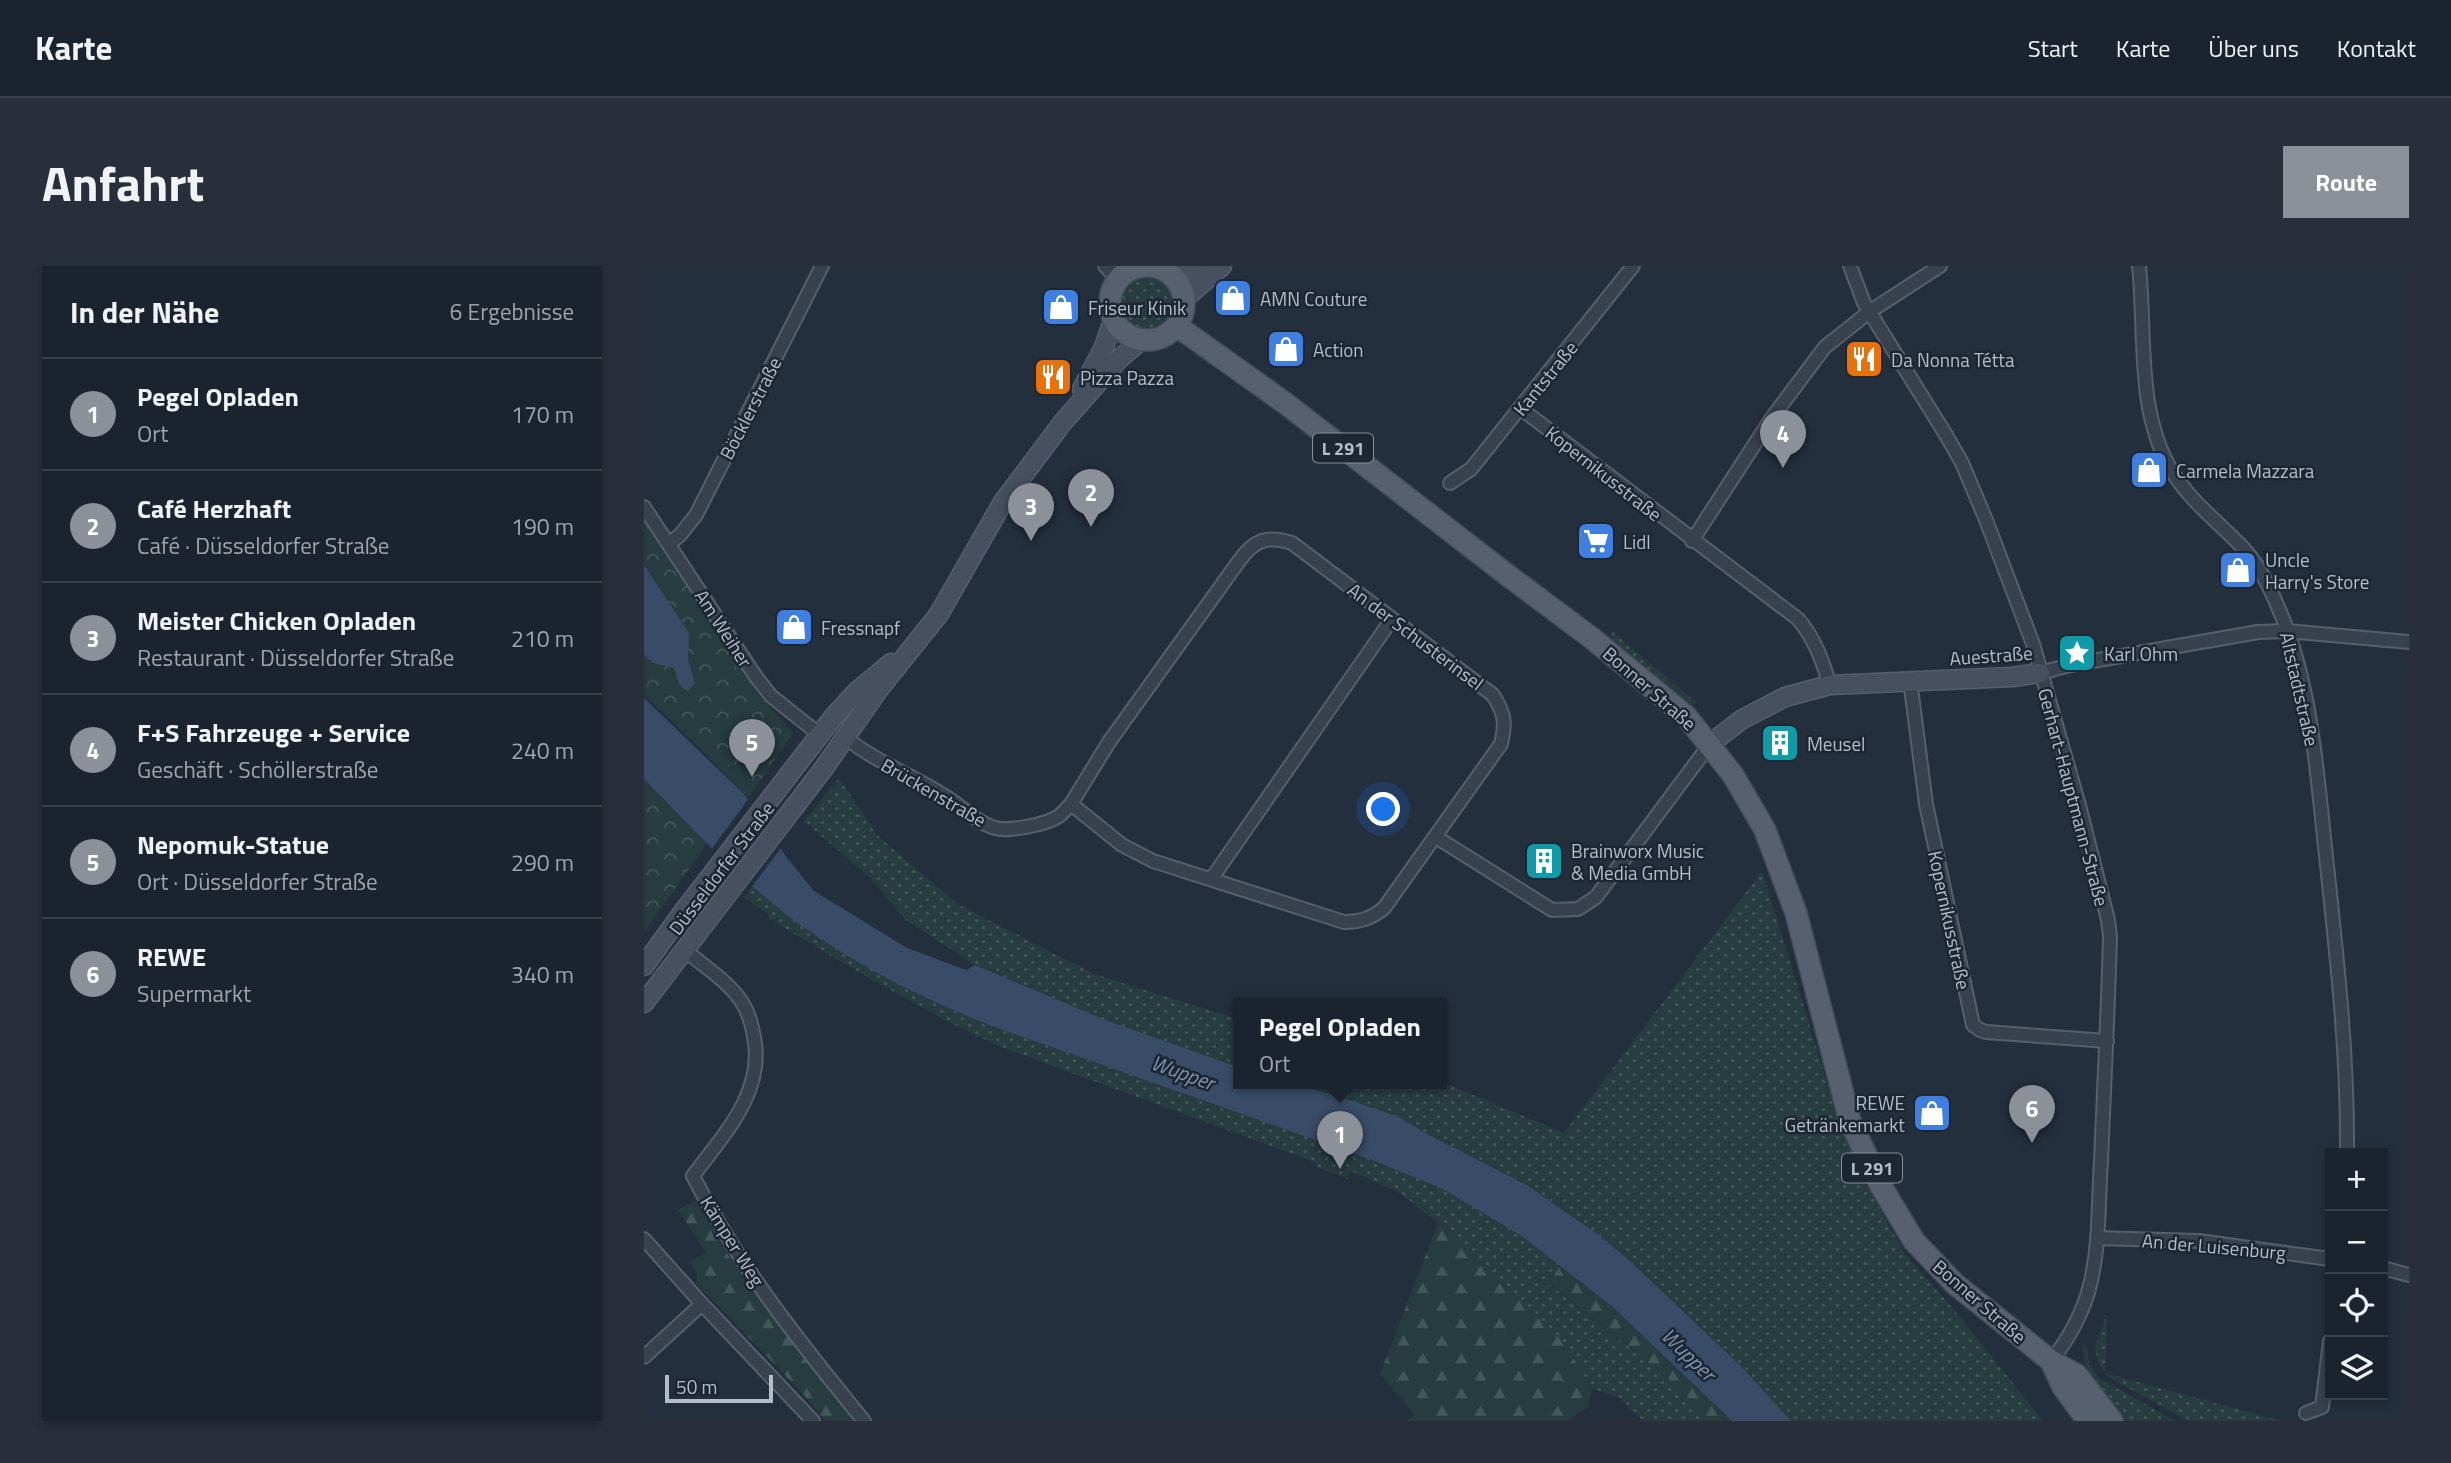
<!DOCTYPE html>
<html lang="de">
<head>
<meta charset="utf-8">
<style>
  :root { --surface:#1b232e; --page:#282f3a; --text:#f1f3f6; --muted:#a0a4aa; --line:#39404a; --accent:#8c9099 }
  body { margin:0; font-family:"Titillium Web",sans-serif; background:var(--page); color:var(--text) }
  .controls { position:absolute; right:21px; bottom:21px; display:grid; overflow:hidden; border-radius:0px; box-shadow:0 4px 10px #0003 }
  .controls button { width:63px; height:63px; display:grid; place-items:center; padding:0; border:0; border-bottom:2px solid var(--line); background:var(--surface); color:var(--text); font:35px sans-serif }
  .scale { position:absolute; left:21px; bottom:18px; width:108px; box-sizing:border-box; padding-left:7px; border:4px solid #b4bcc9; border-top:0; font-size:19px; line-height:24px; white-space:nowrap; color:#b4bcc9; -webkit-text-stroke:5px #1d2633; paint-order:stroke }
  .you { position:absolute; left:740px; top:544px; width:24px; height:24px; margin:-18px; border:5px solid #fff; border-radius:50%; background:#1a73e8; box-shadow:0 0 0 10px #1a73e833 }
  .badge { display:grid; place-items:center; width:46px; height:46px; border-radius:50%; background:var(--accent); color:#fff; font-size:23px; font-weight:700 }
  .pin { position:absolute; translate:-50% -58px; filter:drop-shadow(0 2px 4px #0008) }
  .pin::after { content:''; position:absolute; top:37px; width:24px; height:21px; background:inherit; clip-path:polygon(0 0,100% 0,50% 100%) }
  .popup { position:absolute; left:589px; top:732px; width:214px; height:91px; box-sizing:border-box; display:grid; place-content:center; border-radius:0px; background:var(--surface); filter:drop-shadow(0 2px 5px #0005); font-size:23px; white-space:nowrap; color:var(--muted) }
  .popup b { font-size:26px; color:var(--text) }
  .popup::after { content:''; position:absolute; left:50%; top:100%; margin-left:-14px; border:14px solid transparent; border-top-color:var(--surface) }
  .list { margin:0; padding:0; list-style:none }
  h2 { display:flex; justify-content:space-between; align-items:center; height:91px; margin:0; padding:0 28px; font-size:30px }
  h2 small { font-size:23px; font-weight:400; color:var(--muted) }
  .list li { display:grid; grid-template-columns:46px 1fr auto; gap:21px; align-items:center; box-sizing:border-box; height:112px; padding:0 28px; border-top:2px solid var(--line) }
  .list b { display:block; font-size:26px; white-space:nowrap }
  .list p { margin:0; font-size:23px; white-space:nowrap; color:var(--muted) }
  .list em { font-size:23px; font-style:normal; color:var(--muted) }
  .icon { flex:none; width:38px; height:38px; fill:none; stroke:currentColor; stroke-width:2; stroke-linecap:round; stroke-linejoin:round }
  .map { position:relative; flex:none; width:1765px; height:1155px; overflow:hidden; border-radius:0px }
  header { display:flex; align-items:center; gap:42px; box-sizing:border-box; height:98px; padding:0 35px; background:var(--surface); border-bottom:2px solid var(--line) }
  header strong { font-size:33px }
  nav { display:flex; gap:38px; margin-inline-start:auto; font-size:24px }
  .intro { display:flex; align-items:center; justify-content:space-between; box-sizing:border-box; height:168px; padding:0 42px }
  h1 { margin:0; font-size:49px }
  .button { padding:18px 32px; border-radius:0px; background:var(--accent); color:#fff; font-size:24px; font-weight:700 }
  main { display:flex; gap:42px; padding:0 42px }
  aside { flex:1; background:var(--surface); border-radius:0px; box-shadow:0 4px 10px #0003 }
  .map>svg:first-child { display:block }
</style>
</head>
<body>
<header>
<strong>Karte</strong>
<nav><a>Start</a><a>Karte</a><a>Über uns</a><a>Kontakt</a></nav>
</header>
<div class="intro"><h1>Anfahrt</h1><a class="button">Route</a></div>
<main>
<aside>
<h2>In der Nähe<small>6 Ergebnisse</small></h2>
<ul class="list">
<li><span class="badge">1</span><div><b>Pegel Opladen</b><p>Ort</p></div><em>170 m</em></li>
<li><span class="badge">2</span><div><b>Café Herzhaft</b><p>Café · Düsseldorfer Straße</p></div><em>190 m</em></li>
<li><span class="badge">3</span><div><b>Meister Chicken Opladen</b><p>Restaurant · Düsseldorfer Straße</p></div><em>210 m</em></li>
<li><span class="badge">4</span><div><b>F+S Fahrzeuge + Service</b><p>Geschäft · Schöllerstraße</p></div><em>240 m</em></li>
<li><span class="badge">5</span><div><b>Nepomuk-Statue</b><p>Ort · Düsseldorfer Straße</p></div><em>290 m</em></li>
<li><span class="badge">6</span><div><b>REWE</b><p>Supermarkt</p></div><em>340 m</em></li>
</ul>
</aside>
<div class="map">
<svg width="1765" height="1155" viewBox="0 0 1765 1155">
  <defs>
    <pattern id="grass-dots" width="8" height="8" patternUnits="userSpaceOnUse" patternTransform="scale(1.75)"><rect width="8" height="8" fill="#263c3f"/><path d="M2 2h.1M6 6h.1" fill="none" stroke="#435659" stroke-width="1.8" stroke-linecap="round"/></pattern>
    <pattern id="forest-firs" width="22" height="20" patternUnits="userSpaceOnUse" patternTransform="scale(1.75)"><rect width="22" height="20" fill="#263c3f"/><path d="M5 1l3.5 6h-7zM16 11l3.5 6h-7z" fill="#435659"/></pattern>
    <pattern id="park-crowns" width="20" height="18" patternUnits="userSpaceOnUse" patternTransform="scale(1.75)"><rect width="20" height="18" fill="#263c3f"/><path d="M2 6a3 3 0 1 1 6 0M12 15a3 3 0 1 1 6 0" fill="none" stroke="#435659"/></pattern>
  </defs>
  <rect width="100%" height="100%" fill="#242f3e"/>
  <g fill="url(#grass-dots)">
    <circle cx="504" cy="37" r="26"/>
    <path d="M968,365L1052,436L1047,442L1008,406L965,373Z"/>
    <path d="M195,512L235,571L314,638L450,708L594,753V801L464,755L331,699L262,654L227,613L160,555Z"/>
    <path d="M1118,605L1194,852L1219,913L1261,988L1311,1045L1399,1155H1147L1100,1103L985,994L952,967L884,919L783,868L755,851L700,832L646,817L798,816L920,867Z"/>
    <path d="M109,619L245,713L288,735L348,760L728,894L797,922L879,971L916,1000L905,1018L1024,1112L1066,1155H999L977,1133L948,1122L918,1074L794,957L756,927L707,905L704,913L672,901L673,897L354,780L301,754L209,703L124,652L125,649L100,631Z"/>
    <path d="M1461,1052L1463,1053L1461,1107L1638,1155H1544L1488,1124L1463,1110L1454,1097L1451,1081Z"/>
    <path d="M1438,1079L1443,1082L1445,1097L1455,1112L1531,1155H1480L1444,1108Z"/>
  </g>
  <g fill="url(#forest-firs)">
    <path d="M51,935L87,994L214,1155H181L160,1129L52,1017L53,1007L46,996L62,987L34,944Z"/>
    <path d="M794,957L918,1074L948,1122L944,1141L923,1155H764L770,1148L736,1108Z"/>
    <path d="M916,1000L970,1042L1088,1155H1066L1024,1112L905,1017Z"/>
  </g>
  <g fill="url(#park-crowns)">
    <path d="M0,250L111,424L149,467L105,531L0,428Z"/>
    <path d="M0,513L63,578L0,666Z"/>
  </g>
  <g fill="#394c67">
    <path d="M0,299L45,367L44,394L51,417L44,425C33,420 33,413 31,402L9,397L0,389Z"/>
    <path d="M0,432L101,529L143,592L170,625L263,682L322,704L331,699L464,755L594,801V817H646L700,832L755,851L783,868L883,919L952,967L985,994L1100,1103L1147,1155H1088L970,1042L879,971L797,922L728,894L348,760C275,731 205,696 143,649C91,609 46,560 0,513Z"/>
  </g>
  <path fill="#242f3e" d="M106,531L139,579L107,622L66,585Z"/>
  <g fill="none" stroke-linecap="round" stroke-linejoin="round">
    <defs>
      <g id="street">
        <path d="M461,0L474,14"/>
        <path d="M1206,0L1220,37L1302,169L1318,197L1342,254L1389,378L1435,539L1464,654L1466,671C1464,746 1460,821 1457,896C1454,937 1456,979 1446,1019C1440,1045 1424,1074 1407,1095"/>
        <path d="M1495,0C1502,66 1492,143 1526,202C1545,235 1576,257 1601,284C1619,304 1631,333 1641,358C1668,430 1673,507 1681,581C1692,683 1704,785 1703,887"/>
        <path d="M876,142L1154,353C1171,373 1178,394 1186,419"/>
        <path d="M806,217L827,203L989,0"/>
        <path d="M0,241L112,411L127,430L176,469"/>
        <path d="M1048,275L1127,153L1181,81L1225,46L1296,0"/>
        <path d="M25,278L36,269L52,249L178,0"/>
        <path d="M1396,407L1426,399L1614,366L1643,365L1765,376"/>
        <path d="M1266,414L1282,538L1329,759L1336,764L1342,766L1463,775"/>
        <path d="M202,472C232,496 268,509 301,530C317,540 333,557 351,562C365,566 404,558 415,550C419,547 423,542 427,538L478,579L509,595L700,656C717,656 728,652 740,642L857,478C862,456 861,448 849,429L648,277C623,269 610,274 595,295L465,476L427,538"/>
        <path d="M792,571L908,644L934,643L952,631L1066,478"/>
        <path d="M568,612L748,353"/>
        <path d="M41,684C59,700 84,715 97,735C104,745 108,759 110,771C121,826 80,868 49,910C94,999 157,1078 220,1155"/>
        <path d="M1453,972L1555,975L1686,993"/>
        <path d="M0,973L58,1038L169,1155"/>
        <path d="M1739,1002L1765,1009"/>
        <path d="M0,1091L58,1038"/>
        <path d="M1662,1147L1678,1141L1686,1075"/>
      </g>
      <g id="secondary">
        <path d="M531,13L555,0"/>
        <path d="M539,34L578,0"/>
        <path d="M438,123L460,81L470,52"/>
        <path d="M1066,478L1097,454L1114,445L1141,431L1186,419L1368,411L1396,407"/>
        <path d="M0,700L39,646L191,449L212,426L247,397"/>
        <path d="M0,737L180,502L235,423L295,348L359,236L419,156L475,93L499,73"/>
      </g>
      <g id="primary">
        <circle cx="503" cy="37" r="37"/>
        <path d="M533,60L641,137L862,308L949,373L1042,450L1089,509L1121,564L1152,647L1206,855L1237,920L1270,975L1311,1018L1407,1095L1433,1109L1468,1155"/>
        <path d="M1407,1095L1419,1121L1444,1155"/>
      </g>
    </defs>
    <use href="#street" stroke="#565f6c" stroke-width="16"/>
    <use href="#secondary" stroke="#565f6c" stroke-width="21"/>
    <use href="#primary" stroke="#414a57" stroke-width="24"/>
    <use href="#street" stroke="#38414e" stroke-width="12"/>
    <use href="#secondary" stroke="#465061" stroke-width="18"/>
    <use href="#primary" stroke="#56606e" stroke-width="21"/>
  </g>
  <defs>
    <symbol id="shop-square" viewBox="-11 -11 22 22"><rect x="-9" y="-9" width="18" height="18" rx="4" fill="#3f7fe0" stroke="#1d2633"/><path d="M-5-2.5h2.3a2.7 3.5 0 0 1 5.4 0H5L5.5 6h-11ZM-1.5-2.5h3a1.5 2.3 0 0 0-3 0Z" fill="#fff"/></symbol>
    <symbol id="restaurant-square" viewBox="-11 -11 22 22"><rect x="-9" y="-9" width="18" height="18" rx="4" fill="#e8710a" stroke="#1d2633"/><path d="M-5-6h1v4h1v-4h1v4h1v-4h1v5L-1.5 .5V6h-2V.5L-5-1ZM5-6V6H3V1.5H1.5Q1.5-4 5-6Z" fill="#fff"/></symbol>
    <symbol id="supermarket-square" viewBox="-11 -11 22 22"><rect x="-9" y="-9" width="18" height="18" rx="4" fill="#3f7fe0" stroke="#1d2633"/><path d="M-6-5.5h2.5l.6 2H6L4.5 2H-2.5L-4.4-4H-6ZM-1.5 3.2a1.3 1.3 0 1 0 .1 0ZM3 3.2a1.3 1.3 0 1 0 .1 0Z" fill="#fff"/></symbol>
    <symbol id="sight-square" viewBox="-11 -11 22 22"><rect x="-9" y="-9" width="18" height="18" rx="4" fill="#0f9aa8" stroke="#1d2633"/><path d="M0-6L1.8-2.2L6-1.7L2.9 1.2L3.7 5.4L0 3.3L-3.7 5.4L-2.9 1.2L-6-1.7L-1.8-2.2Z" fill="#fff"/></symbol>
    <symbol id="building-square" viewBox="-11 -11 22 22"><rect x="-9" y="-9" width="18" height="18" rx="4" fill="#0f9aa8" stroke="#1d2633"/><path d="M-4-6H4V6H1V3H-1V6H-4ZM-2.5-4.3h1.7v1.8h-1.7ZM.8-4.3h1.7v1.8H.8ZM-2.5-1h1.7V.8h-1.7ZM.8-1h1.7V.8H.8Z" fill="#fff"/></symbol>
  </defs>
  <g fill-rule="evenodd">
    <use href="#shop-square" x="567" y="10" width="44" height="44"/>
    <use href="#shop-square" x="395" y="19" width="44" height="44"/>
    <use href="#shop-square" x="620" y="61" width="44" height="44"/>
    <use href="#restaurant-square" x="1198" y="71" width="44" height="44"/>
    <use href="#restaurant-square" x="387" y="89" width="44" height="44"/>
    <use href="#shop-square" x="1483" y="182" width="44" height="44"/>
    <use href="#supermarket-square" x="930" y="253" width="44" height="44"/>
    <use href="#shop-square" x="1572" y="282" width="44" height="44"/>
    <use href="#shop-square" x="128" y="339" width="44" height="44"/>
    <use href="#sight-square" x="1411" y="365" width="44" height="44"/>
    <use href="#building-square" x="1114" y="455" width="44" height="44"/>
    <use href="#building-square" x="878" y="573" width="44" height="44"/>
    <use href="#shop-square" x="1266" y="825" width="44" height="44"/>
  </g>
  <g text-anchor="middle" dominant-baseline="central" stroke-width="5" stroke-linejoin="round" paint-order="stroke">
    <g fill="#1d2633" stroke="#878f9c" stroke-width="2">
      <rect x="669" y="167.5" width="60" height="29" rx="5"/>
      <rect x="1198" y="887.5" width="60" height="29" rx="5"/>
    </g>
    <g font-size="18" font-weight="bold" fill="#b4bcc9">
      <text x="699" y="182">L 291</text>
      <text x="1228" y="902">L 291</text>
    </g>
    <g font-size="19" fill="#b4bcc9" stroke="#1d2633" text-anchor="start">
      <text x="616" y="32">AMN Couture</text>
      <text x="444" y="41">Friseur Kinik</text>
      <text x="669" y="83">Action</text>
      <text x="1247" y="93">Da Nonna Tétta</text>
      <text x="436" y="111">Pizza Pazza</text>
      <text x="1532" y="204">Carmela Mazzara</text>
      <text x="979" y="275">Lidl</text>
      <text x="1621" y="293">Uncle<tspan x="1621" dy="22">Harry's Store</tspan></text>
      <text x="177" y="361">Fressnapf</text>
      <text x="1460" y="387">Karl Ohm</text>
      <text x="1163" y="477">Meusel</text>
      <text x="927" y="584">Brainworx Music<tspan x="927" dy="22">&amp; Media GmbH</tspan></text>
      <text x="1261" y="836" text-anchor="end">REWE<tspan x="1261" dy="22">Getränkemarkt</tspan></text>
    </g>
    <g font-size="19" fill="#b4bcc9" stroke="#1d2633">
      <text transform="translate(901 112) rotate(-51)">Kantstraße</text>
      <text transform="translate(106 142) rotate(-63)">Böcklerstraße</text>
      <text transform="translate(960 207) rotate(38)">Kopernikusstraße</text>
      <text transform="translate(80 362) rotate(57)">Am Weiher</text>
      <text transform="translate(772 370) rotate(37)">An der Schusterinsel</text>
      <text transform="translate(1347 389) rotate(-4)">Auestraße</text>
      <text transform="translate(1006 422) rotate(41)">Bonner Straße</text>
      <text transform="translate(1656 423) rotate(77)">Altstadtstraße</text>
      <text transform="translate(290 526) rotate(30)">Brückenstraße</text>
      <text transform="translate(1430 531) rotate(75)">Gerhart-Hauptmann-Straße</text>
      <text transform="translate(77 602) rotate(-53)">Düsseldorfer Straße</text>
      <text transform="translate(1306 654) rotate(78)">Kopernikusstraße</text>
      <text transform="translate(89 975) rotate(58)">Kämper Weg</text>
      <text transform="translate(1570 980) rotate(5)">An der Luisenburg</text>
      <text transform="translate(1336 1035) rotate(41)">Bonner Straße</text>
    </g>
    <g font-size="21" font-style="italic" fill="#7c92b1" stroke="#1d2633">
      <text transform="translate(539 806) rotate(20)">Wupper</text>
      <text transform="translate(1045 1088) rotate(44)">Wupper</text>
    </g>
  </g>
</svg>
<div class="controls">
<button>+</button>
<button>−</button>
<button><svg class="icon" aria-label="locate" viewBox="0 0 24 24"><circle cx="12" cy="12" r="6"/><path d="M12 2v4M12 18v4M2 12h4M18 12h4"/></svg></button>
<button><svg class="icon" aria-label="layers" viewBox="0 0 24 24"><path d="M12 4l9 5-9 5-9-5zM3 14l9 5 9-5"/></svg></button>
</div>
<div class="scale">50 m</div>
<div class="you"></div>
<div class="pin badge" style="left:696px;top:903px">1</div>
<div class="popup"><b>Pegel Opladen</b>Ort</div>
<div class="pin badge" style="left:447px;top:261px">2</div>
<div class="pin badge" style="left:387px;top:275px">3</div>
<div class="pin badge" style="left:1139px;top:202px">4</div>
<div class="pin badge" style="left:108px;top:511px">5</div>
<div class="pin badge" style="left:1388px;top:877px">6</div>
</div>
</main>
</body>
</html>
